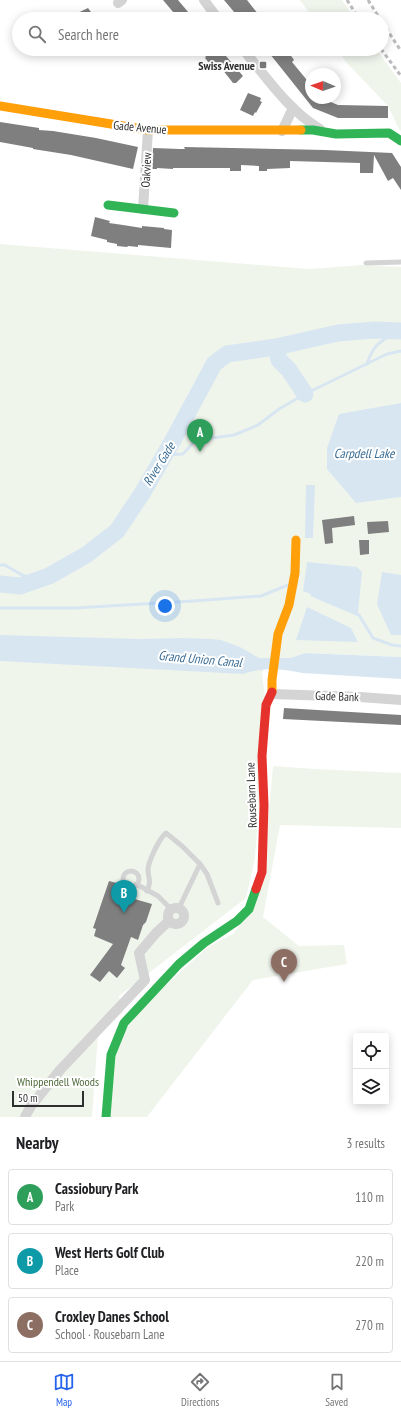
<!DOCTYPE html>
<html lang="en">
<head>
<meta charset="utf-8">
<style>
  :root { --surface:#fff; --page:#f6f6f6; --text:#202124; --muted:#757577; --line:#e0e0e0; --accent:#2563eb }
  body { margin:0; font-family:"PT Sans Narrow",sans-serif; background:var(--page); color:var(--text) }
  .controls { position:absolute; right:12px; bottom:12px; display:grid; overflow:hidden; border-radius:4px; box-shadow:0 2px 10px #0003 }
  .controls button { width:36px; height:36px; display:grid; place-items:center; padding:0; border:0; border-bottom:1px solid var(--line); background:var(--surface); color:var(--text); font:20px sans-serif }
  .compass { position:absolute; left:305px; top:68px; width:36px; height:36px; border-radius:50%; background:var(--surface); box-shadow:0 2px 10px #0003; rotate:272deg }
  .scale { position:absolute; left:12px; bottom:10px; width:72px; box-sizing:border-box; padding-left:4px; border:2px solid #2f2f2f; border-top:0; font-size:11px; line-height:14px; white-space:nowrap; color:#2f2f2f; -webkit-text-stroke:3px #fff; paint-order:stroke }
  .you { position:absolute; left:165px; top:606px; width:14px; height:14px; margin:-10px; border:3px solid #fff; border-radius:50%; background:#1a73e8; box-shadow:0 0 0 6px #1a73e833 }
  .badge { display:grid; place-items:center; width:26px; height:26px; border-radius:50%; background:var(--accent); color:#fff; font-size:13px; font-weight:700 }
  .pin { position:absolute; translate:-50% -33px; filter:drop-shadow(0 1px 2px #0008) }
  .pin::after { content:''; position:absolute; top:21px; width:14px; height:12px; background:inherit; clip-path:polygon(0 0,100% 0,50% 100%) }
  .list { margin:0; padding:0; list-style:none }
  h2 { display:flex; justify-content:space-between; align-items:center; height:52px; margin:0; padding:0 16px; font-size:17px }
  h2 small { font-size:13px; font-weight:400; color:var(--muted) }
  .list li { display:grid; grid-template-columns:26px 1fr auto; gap:12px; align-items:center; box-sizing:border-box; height:56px; margin:0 8px 8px; padding:0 8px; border:1px solid var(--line); border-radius:4px }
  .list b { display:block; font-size:15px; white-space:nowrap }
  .list p { margin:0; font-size:13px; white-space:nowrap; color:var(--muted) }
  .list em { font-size:13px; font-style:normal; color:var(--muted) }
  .icon { flex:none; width:22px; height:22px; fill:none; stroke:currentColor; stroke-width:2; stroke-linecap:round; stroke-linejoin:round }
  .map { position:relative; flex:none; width:401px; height:1117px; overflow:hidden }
  .search { position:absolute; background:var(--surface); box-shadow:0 2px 10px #0003; left:12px; right:12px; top:12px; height:44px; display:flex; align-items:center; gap:10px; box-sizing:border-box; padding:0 14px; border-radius:22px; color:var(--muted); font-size:15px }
  .sheet { height:244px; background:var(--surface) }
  nav { display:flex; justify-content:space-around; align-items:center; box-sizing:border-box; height:56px; border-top:1px solid var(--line); background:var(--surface); font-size:11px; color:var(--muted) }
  nav a { display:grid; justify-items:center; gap:2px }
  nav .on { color:var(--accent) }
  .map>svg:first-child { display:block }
</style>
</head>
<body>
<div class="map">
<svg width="401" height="1117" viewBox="0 0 401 1117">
  <rect width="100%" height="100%" fill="#fff"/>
  <g fill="#f0f5ec">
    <path d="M300,0H342L355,19H314Z"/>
    <path d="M337,49H376L401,83V131L399,129L388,106L347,63Z"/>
    <path d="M0,244L309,269L363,265L401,267V657L305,653L290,658H271L262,673L266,705L255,858L246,898L119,996L123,1012L98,1035L92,1117H0Z"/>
    <path d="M273,766L315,769L401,773V828L280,825L263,917L299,946L344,945L347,964L253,980L147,1117H103L113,1046L148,1001L208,947L233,934L244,920L266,844Z"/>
  </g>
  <g fill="#d8e6f2">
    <path d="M401,403V497L356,503L327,469V448L339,414Z"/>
    <path d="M306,485H315L313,538H305Z"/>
    <path d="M307,562L357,567L362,572L358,613L303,591Z"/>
    <path d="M382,572L401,575V635H391L377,604Z"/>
    <path d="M307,607L351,628L358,642L296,640Z"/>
    <path d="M0,635L140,639L182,638L211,639L221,640L240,647L259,658H290L305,653L401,657V679L303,673C279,669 266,667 243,674L0,661Z"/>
  </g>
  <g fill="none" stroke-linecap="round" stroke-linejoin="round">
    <g stroke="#d8e6f2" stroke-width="3">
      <path d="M367,364C374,343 380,342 398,331"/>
      <path d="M165,455L183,454L193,443L212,438L234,435L258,425L279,409L305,394L387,354L401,351"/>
      <path d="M0,565H5L22,575L38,580"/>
      <path d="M312,595L359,615L373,638L392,645L401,646"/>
      <path d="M0,608H75L193,601L261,596L288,585"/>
    </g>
    <g stroke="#d8e6f2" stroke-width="17">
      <path d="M276,347L279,360L289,370L305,394"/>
      <path d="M0,584L20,586L49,576L86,555L117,531L143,492L172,442L214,364L227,354L276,347L338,333L374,330L401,331"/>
    </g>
  </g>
  <g fill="#7f7f7f">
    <path d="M163,0H178L194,19H179Z"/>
    <path d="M224,0H247L262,19H240Z"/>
    <path d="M88,8L96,19H65Z"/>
    <path d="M206,49H220L243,76L236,83H233L218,64L215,67L214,65L212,67L205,58L206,57L202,52Z"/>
    <path d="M266,49H281L286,56L289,53L294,60L292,62L311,85V98H321L338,105L388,106V118H338L313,108Z"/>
    <path d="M248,93L261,98L260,101L262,102L256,113L255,112L253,116L240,110Z"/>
    <path d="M0,122L39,128V130L53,131L96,138L138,147L133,169L71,155L33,149V148L0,142Z"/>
    <path d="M184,147L325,150L392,153L401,167V190L393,178L388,181L374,155L373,173H360V163L290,161V168L267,169V171H259V166L241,165V171H230V168H173V169L157,168V169H152L153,148L180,149H185Z"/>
    <path d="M95,217L110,221L109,223L123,225L142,228V226L164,228V229L172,230L171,248L138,245V247L128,246L127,247L117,246V244L107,242V240L91,236Z"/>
    <path d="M354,516L355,525L332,528L333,543L325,544L322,520Z"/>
    <path d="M388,521L389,532L368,534L367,522Z"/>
    <path d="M359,540H369V554L360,555Z"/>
    <path d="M284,708L401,715V725L283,719Z"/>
    <path d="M109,881L128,886L127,889L131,898L152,904L146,922L143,925L138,940L131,937L121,965L125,968L117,978L109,971L100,982L90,975L113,944L94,936L96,929L93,928Z"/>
  </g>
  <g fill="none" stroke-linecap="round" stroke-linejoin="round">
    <g stroke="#d4d4d4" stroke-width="5">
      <path d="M366,263L401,262"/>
      <path d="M200,864L207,874L218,903"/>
      <circle cx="131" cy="879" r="8"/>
      <path d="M136,884L158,896L171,909"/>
      <path d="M147,891C152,880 148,879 148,869C149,860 159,839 166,833L182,846L200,864L179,908"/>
    </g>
    <g stroke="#d4d4d4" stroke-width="10">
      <path d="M204,0L218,19"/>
      <path d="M118,3L122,0"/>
      <path d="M243,49C265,76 290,112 320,129"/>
      <path d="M282,131L293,108"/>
      <path d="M143,209L148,130"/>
      <path d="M272,694L360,697L401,700"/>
      <circle cx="176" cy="916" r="8"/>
      <path d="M25,1117L31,1106L60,1070L145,980L139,953L156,933L169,921"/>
    </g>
    <g stroke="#30b455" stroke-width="9">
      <path d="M301,130H313L336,134L389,133L401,141"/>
      <path d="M108,205L174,213"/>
      <path d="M106,1117L111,1055L124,1023L179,964L204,943L237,921L249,909L256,889"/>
    </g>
    <g stroke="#ff9f0a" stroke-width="9">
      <path d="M0,106L148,130H301"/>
      <path d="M272,692V680L278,634L289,605L295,573L296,540"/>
    </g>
    <path stroke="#e5322d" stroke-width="9" d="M256,889L262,872L264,805L262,756L266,705L272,692"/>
    <g stroke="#bbb" stroke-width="3" stroke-dasharray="4 3" stroke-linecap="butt">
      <path d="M347,0L359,19"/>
      <path d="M368,0L380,19"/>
      <path d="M382,22L401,51"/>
      <path d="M381,49L401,76"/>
    </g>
  </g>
  <rect fill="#787878" stroke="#fff" stroke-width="1.5" x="259" y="61" width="8" height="8" rx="2"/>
  <g text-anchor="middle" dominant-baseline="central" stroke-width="4" stroke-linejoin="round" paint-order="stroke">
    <g font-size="12" font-weight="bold" fill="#2f2f2f" stroke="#fff" text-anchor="end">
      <text x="255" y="65">Swiss Avenue</text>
    </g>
    <g font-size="12" fill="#2f2f2f" stroke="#fff">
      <text transform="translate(140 127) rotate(5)">Gade Avenue</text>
      <text transform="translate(146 170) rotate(-87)">Oakview</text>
      <text transform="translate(337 696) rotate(2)">Gade Bank</text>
      <text transform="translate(251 795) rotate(-92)">Rousebarn Lane</text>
    </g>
    <g font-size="12" fill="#4f6b3b" stroke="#fff">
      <text x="58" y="1081">Whippendell Woods</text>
    </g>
    <g font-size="13" font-style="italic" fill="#3a6c93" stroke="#fff">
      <text x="364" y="453">Carpdell Lake</text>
      <text transform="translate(159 464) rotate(-58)">River Gade</text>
      <text transform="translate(200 659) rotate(5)">Grand Union Canal</text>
    </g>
  </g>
</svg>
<div class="controls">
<button><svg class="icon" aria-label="locate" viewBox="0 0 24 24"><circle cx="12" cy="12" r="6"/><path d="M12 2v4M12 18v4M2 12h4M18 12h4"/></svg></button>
<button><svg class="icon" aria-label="layers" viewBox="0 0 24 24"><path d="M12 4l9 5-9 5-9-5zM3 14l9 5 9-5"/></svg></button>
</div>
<svg class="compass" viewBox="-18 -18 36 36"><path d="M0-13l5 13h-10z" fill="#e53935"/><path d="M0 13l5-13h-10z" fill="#757577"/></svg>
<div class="scale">50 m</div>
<div class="you"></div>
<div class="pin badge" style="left:200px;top:452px;background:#2e9e5b">A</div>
<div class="pin badge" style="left:124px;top:913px;background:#0f9aa8">B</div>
<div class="pin badge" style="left:284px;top:982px;background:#8d6e63">C</div>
<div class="search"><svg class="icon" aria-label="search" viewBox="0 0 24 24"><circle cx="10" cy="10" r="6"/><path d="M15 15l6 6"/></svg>Search here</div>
</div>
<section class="sheet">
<h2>Nearby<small>3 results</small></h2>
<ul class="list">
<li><span class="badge" style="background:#2e9e5b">A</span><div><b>Cassiobury Park</b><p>Park</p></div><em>110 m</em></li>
<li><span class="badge" style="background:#0f9aa8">B</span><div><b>West Herts Golf Club</b><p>Place</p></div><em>220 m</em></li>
<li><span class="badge" style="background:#8d6e63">C</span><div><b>Croxley Danes School</b><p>School · Rousebarn Lane</p></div><em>270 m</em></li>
</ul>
</section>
<nav>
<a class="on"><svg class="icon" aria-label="map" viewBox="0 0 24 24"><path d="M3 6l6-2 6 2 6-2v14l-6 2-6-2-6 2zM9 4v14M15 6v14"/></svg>Map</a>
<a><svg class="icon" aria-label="directions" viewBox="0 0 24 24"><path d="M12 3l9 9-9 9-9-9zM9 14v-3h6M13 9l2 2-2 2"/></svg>Directions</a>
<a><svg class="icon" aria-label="saved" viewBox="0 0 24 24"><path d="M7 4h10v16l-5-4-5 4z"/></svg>Saved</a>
</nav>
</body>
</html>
